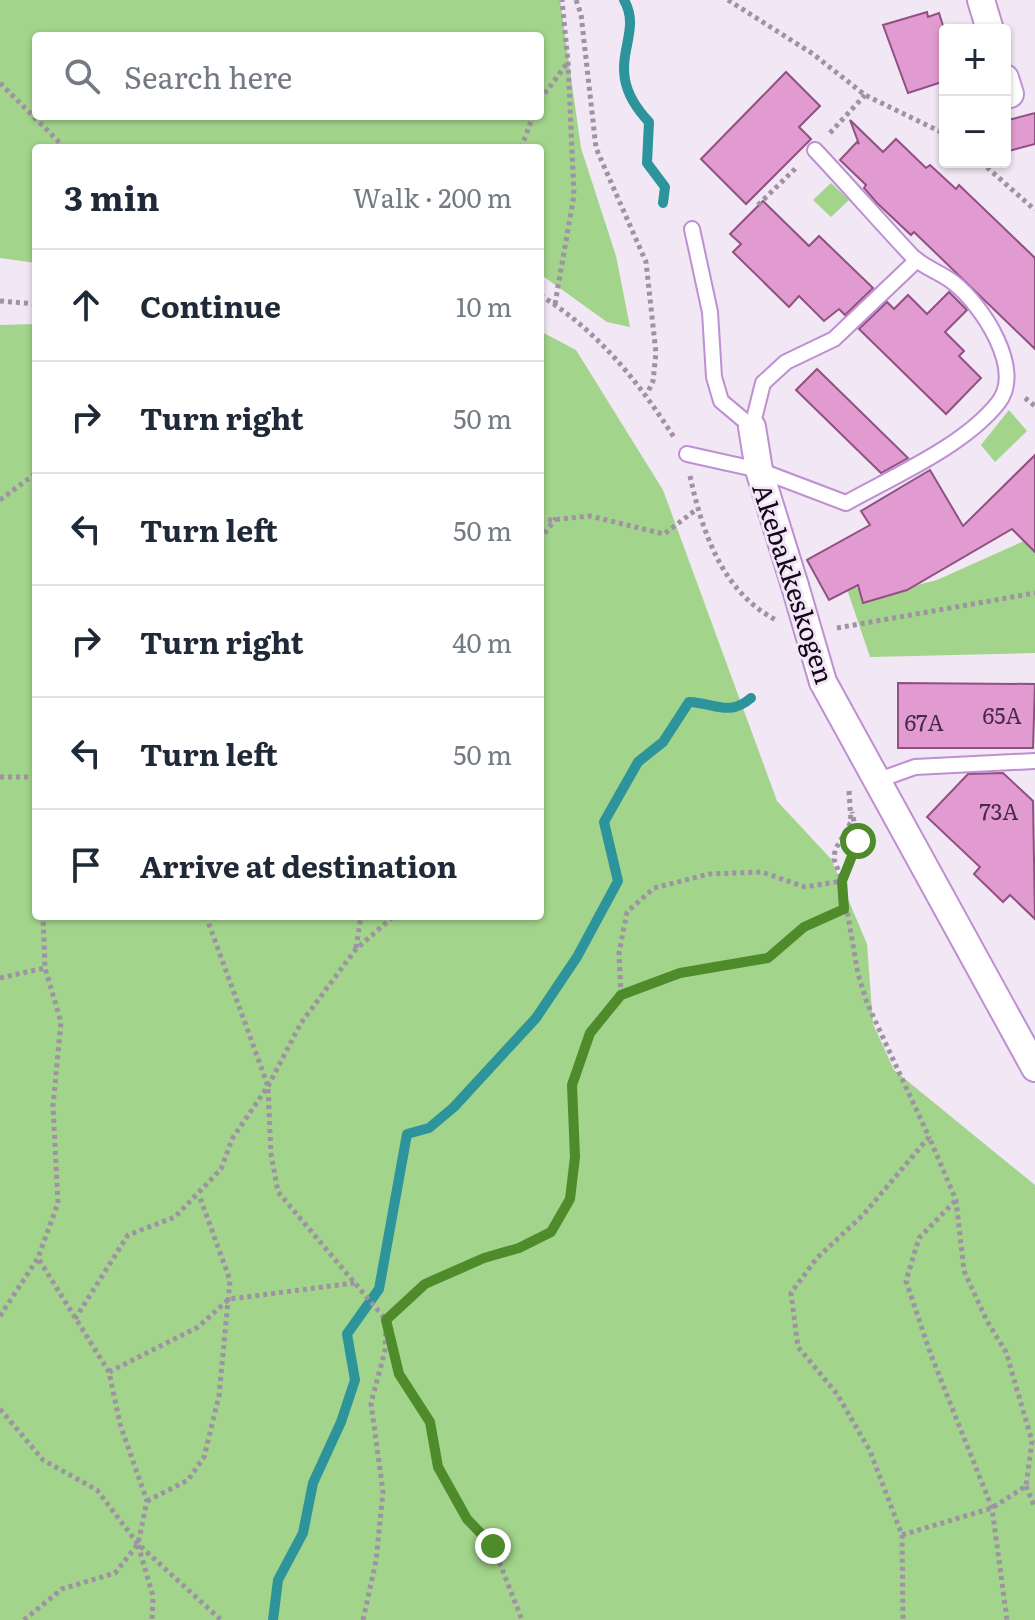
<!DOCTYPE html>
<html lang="en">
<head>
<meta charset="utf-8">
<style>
  :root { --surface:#fff; --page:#f2f2f3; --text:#1f2937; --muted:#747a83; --line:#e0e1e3 }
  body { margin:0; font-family:Literata,serif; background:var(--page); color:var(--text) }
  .controls { position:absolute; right:24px; top:24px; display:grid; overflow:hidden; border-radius:8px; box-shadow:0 2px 6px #0004 }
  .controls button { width:72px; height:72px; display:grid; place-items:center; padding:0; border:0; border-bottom:2px solid var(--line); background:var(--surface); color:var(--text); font:40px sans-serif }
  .stop { position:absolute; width:24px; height:24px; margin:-18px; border:6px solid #4e8b2b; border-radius:50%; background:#fff }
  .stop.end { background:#4e8b2b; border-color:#fff; box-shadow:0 2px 8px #0008 }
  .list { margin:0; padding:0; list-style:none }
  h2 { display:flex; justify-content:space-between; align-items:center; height:104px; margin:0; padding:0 32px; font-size:34px }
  h2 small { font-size:26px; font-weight:400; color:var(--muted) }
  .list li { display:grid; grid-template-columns:52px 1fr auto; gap:24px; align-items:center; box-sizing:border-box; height:112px; padding:0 32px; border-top:2px solid var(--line) }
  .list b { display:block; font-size:30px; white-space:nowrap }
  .list em { font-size:26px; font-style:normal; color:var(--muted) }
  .icon { flex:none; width:44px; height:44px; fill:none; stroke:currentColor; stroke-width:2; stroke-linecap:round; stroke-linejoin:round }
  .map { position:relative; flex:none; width:1035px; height:1620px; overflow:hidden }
  .search { position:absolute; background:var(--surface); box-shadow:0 2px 6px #0004; left:32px; top:32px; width:512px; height:88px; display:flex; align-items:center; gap:20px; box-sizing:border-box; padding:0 28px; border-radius:8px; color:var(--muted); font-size:30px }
  .panel { position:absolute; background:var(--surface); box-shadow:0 2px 6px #0004; left:32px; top:144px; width:512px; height:776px; border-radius:8px }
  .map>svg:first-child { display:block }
</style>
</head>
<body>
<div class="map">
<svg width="1035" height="1620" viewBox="0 0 1035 1620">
  <rect width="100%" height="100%" fill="#f1e7f5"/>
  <g fill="#a2d48b" fill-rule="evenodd">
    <path d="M0,0H560L581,148L616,256L630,327L607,322L540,274V148H36V263L0,258ZM540,36V116H36V36Z"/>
    <path d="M831,183L849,200L831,217L813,200Z"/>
    <path d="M36,324V916H540V331L576,350L663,490L777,801L831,859L867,944L873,1024L894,1070L1035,1185V1620H0V325Z"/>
    <path d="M1009,410L1027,431L995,462L981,445Z"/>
    <path d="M1035,536V653L870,657L846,586L890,592L937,580Z"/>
  </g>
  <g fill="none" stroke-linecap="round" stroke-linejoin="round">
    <g stroke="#2d949b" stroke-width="10">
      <path d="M624,0C646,38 597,67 649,122L647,163L665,187L663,203"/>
      <path d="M273,1620L278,1580L303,1533L313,1483L341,1422L355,1380L347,1334L379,1289L407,1134L429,1128L454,1107L536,1018L577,957L618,881L604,822L638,762L663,742L689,702C715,703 729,717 751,698"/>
    </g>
  </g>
  <g fill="#e29bd0" stroke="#915082" stroke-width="2">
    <path d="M927,12L928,17L939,13L945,32V81L908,93L883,25Z"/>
    <path d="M786,72L820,106L799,127L811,139L746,204L701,159Z"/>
    <path d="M1035,113V144L1005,152V121Z"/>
    <path d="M850,120L883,152L896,139L926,168L930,165L956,189L959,185L1035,258V349L914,232L911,235L877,203L864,188L866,185L840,160L857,142L859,144Z"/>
    <path d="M763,201L809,246L819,236L873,288L845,315L839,309L824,321L799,296L789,307L733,252L741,244L730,234Z"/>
    <path d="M949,292L967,310L945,332L964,351L959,356L981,378L946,414L859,329L887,302L894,309L908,295L927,314Z"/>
    <path d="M817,369L908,458L881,473L796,390Z"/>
    <path d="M1035,455V552L1012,529L907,590L863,603L858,585L829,600L807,560L870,525L861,511L930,470L963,526Z"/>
    <path d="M898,683L1035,684L1033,748H898Z"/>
    <path d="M1003,773L1033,801L1035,919L1010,895L1003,902L974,874L980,867L927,817L968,774Z"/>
  </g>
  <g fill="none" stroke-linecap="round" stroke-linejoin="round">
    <defs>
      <g id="service">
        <path d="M692,229L710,312L714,377L721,401L752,427L763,383L786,362L834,339L917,260"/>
        <path d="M687,454L759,470L846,503C894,476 964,446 998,403C1025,370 982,305 954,283C942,273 925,268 913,257C880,222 848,185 815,150"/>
        <path d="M876,781L915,767L1035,761"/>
      </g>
      <g id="minor">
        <path d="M981,0L990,30"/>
        <path d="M1005,78L1010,94"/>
        <path d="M752,427L759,470L795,586"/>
        <path d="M823,682L1035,1068"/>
      </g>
    </defs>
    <use href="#service" stroke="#bf8fd2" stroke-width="18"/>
    <use href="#minor" stroke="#bf8fd2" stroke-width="30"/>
    <g stroke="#9f92a4" stroke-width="5" stroke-dasharray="4 4" stroke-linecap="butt">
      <path d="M576,0L581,14L596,148L646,262L656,353L653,381L647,394"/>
      <path d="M728,0L813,54L865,95L945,134"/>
      <path d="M0,83L65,148"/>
      <path d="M540,100L568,62"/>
      <path d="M830,133L865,95"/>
      <path d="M521,148L533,116"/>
      <path d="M981,162L1035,210"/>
      <path d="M758,205L798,166"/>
      <path d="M540,295C598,331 639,382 675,439"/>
      <path d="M0,301L36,304"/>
      <path d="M555,304L574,195L568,62L562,0"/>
      <path d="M1025,398L1035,406"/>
      <path d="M690,476C702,531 722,592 776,620"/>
      <path d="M0,500L36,473"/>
      <path d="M540,521L590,516L664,534L697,509"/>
      <path d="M540,540L556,518"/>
      <path d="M837,628L1035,593"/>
      <path d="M0,777H36"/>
      <path d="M849,791L851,822L835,850L834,859L842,881L858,974L867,1003L929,1137L863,1215L816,1259L791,1293L798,1347L837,1394L870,1451L902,1535L903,1620"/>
      <path d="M206,916L268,1086L271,1154L278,1192L386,1320L399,1374L430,1422L438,1467L467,1519L493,1546L522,1620"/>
      <path d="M356,948L361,916"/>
      <path d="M0,978L45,968"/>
      <path d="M621,995L619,953L627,912L654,888L709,874L762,872L805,887L842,881L858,841L852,812"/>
      <path d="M955,1201L919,1238L906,1281L931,1355L992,1508L1007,1620"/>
      <path d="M0,1316L38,1258L58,1203L53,1106L61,1022L45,968L43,916"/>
      <path d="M75,1319L128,1235L175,1217L221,1169L232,1139L268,1086L301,1023L356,949L394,916"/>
      <path d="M109,1372L198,1327L229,1299L355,1283"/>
      <path d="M0,1409L43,1460L97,1490L138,1544L221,1620"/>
      <path d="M1026,1486L1035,1508"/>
      <path d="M147,1501L188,1480L204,1457L219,1396L230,1280L199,1195"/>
      <path d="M902,1535L992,1508L1026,1486L1032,1441L1006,1352L987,1321L964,1271L956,1200L929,1137"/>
      <path d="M138,1545L153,1596L152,1620"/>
      <path d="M24,1620L62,1589L115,1573L138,1544L147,1501L120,1424L109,1372L38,1258"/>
      <path d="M363,1620L376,1561L383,1492L371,1403L385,1351L386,1320L425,1284L484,1258L519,1248L551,1232L570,1199L575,1157L572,1085L590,1033L621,995L680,973L768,958L804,927L844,909"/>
    </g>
    <use href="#service" stroke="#fff" stroke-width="14"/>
    <use href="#minor" stroke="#fff" stroke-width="26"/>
    <defs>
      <path id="minor-bridge" d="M795,586L823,682"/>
    </defs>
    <use href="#minor-bridge" stroke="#bf8fd2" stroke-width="30" stroke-linecap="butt"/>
    <use href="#minor-bridge" stroke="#fff" stroke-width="26"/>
  </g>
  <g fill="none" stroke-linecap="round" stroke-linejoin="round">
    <path stroke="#4e8b2b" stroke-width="10" d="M493,1546L467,1519L438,1467L430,1422L399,1374L386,1320L425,1284L484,1258L519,1248L551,1232L570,1199L575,1157L572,1085L590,1033L621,995L680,973L768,958L804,927L844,909L842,881L858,841"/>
  </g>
  <g text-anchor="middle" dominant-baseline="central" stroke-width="6" stroke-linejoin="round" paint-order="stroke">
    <g font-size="22" fill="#482a48">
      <text x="1002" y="714">65A</text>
      <text x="924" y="721">67A</text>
      <text x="999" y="810">73A</text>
    </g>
    <g font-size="26" fill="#15041b" stroke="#f1e7f5">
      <text transform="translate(795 583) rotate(72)">Akebakkeskogen</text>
    </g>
  </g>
</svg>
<div class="controls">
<button>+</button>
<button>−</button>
</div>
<div class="stop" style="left:858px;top:841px"></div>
<div class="stop end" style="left:493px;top:1546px"></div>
<div class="search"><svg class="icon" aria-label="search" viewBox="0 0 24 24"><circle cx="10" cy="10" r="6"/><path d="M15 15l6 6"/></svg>Search here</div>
<section class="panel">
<h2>3 min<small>Walk · 200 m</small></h2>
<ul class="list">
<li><svg class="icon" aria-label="ahead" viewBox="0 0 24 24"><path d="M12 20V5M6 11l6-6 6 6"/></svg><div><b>Continue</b></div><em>10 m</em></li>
<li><svg class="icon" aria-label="right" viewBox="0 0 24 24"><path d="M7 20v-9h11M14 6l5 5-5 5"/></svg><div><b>Turn right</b></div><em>50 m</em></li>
<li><svg class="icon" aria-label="left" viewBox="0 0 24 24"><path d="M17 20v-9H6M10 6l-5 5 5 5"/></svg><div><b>Turn left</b></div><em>50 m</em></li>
<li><svg class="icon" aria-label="right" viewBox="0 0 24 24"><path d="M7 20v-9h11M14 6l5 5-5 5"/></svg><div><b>Turn right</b></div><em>40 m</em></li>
<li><svg class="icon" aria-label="left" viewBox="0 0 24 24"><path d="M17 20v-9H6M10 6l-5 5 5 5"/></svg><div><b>Turn left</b></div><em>50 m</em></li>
<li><svg class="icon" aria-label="arrive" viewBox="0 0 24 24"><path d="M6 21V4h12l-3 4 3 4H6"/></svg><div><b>Arrive at destination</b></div></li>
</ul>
</section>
</div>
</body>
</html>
